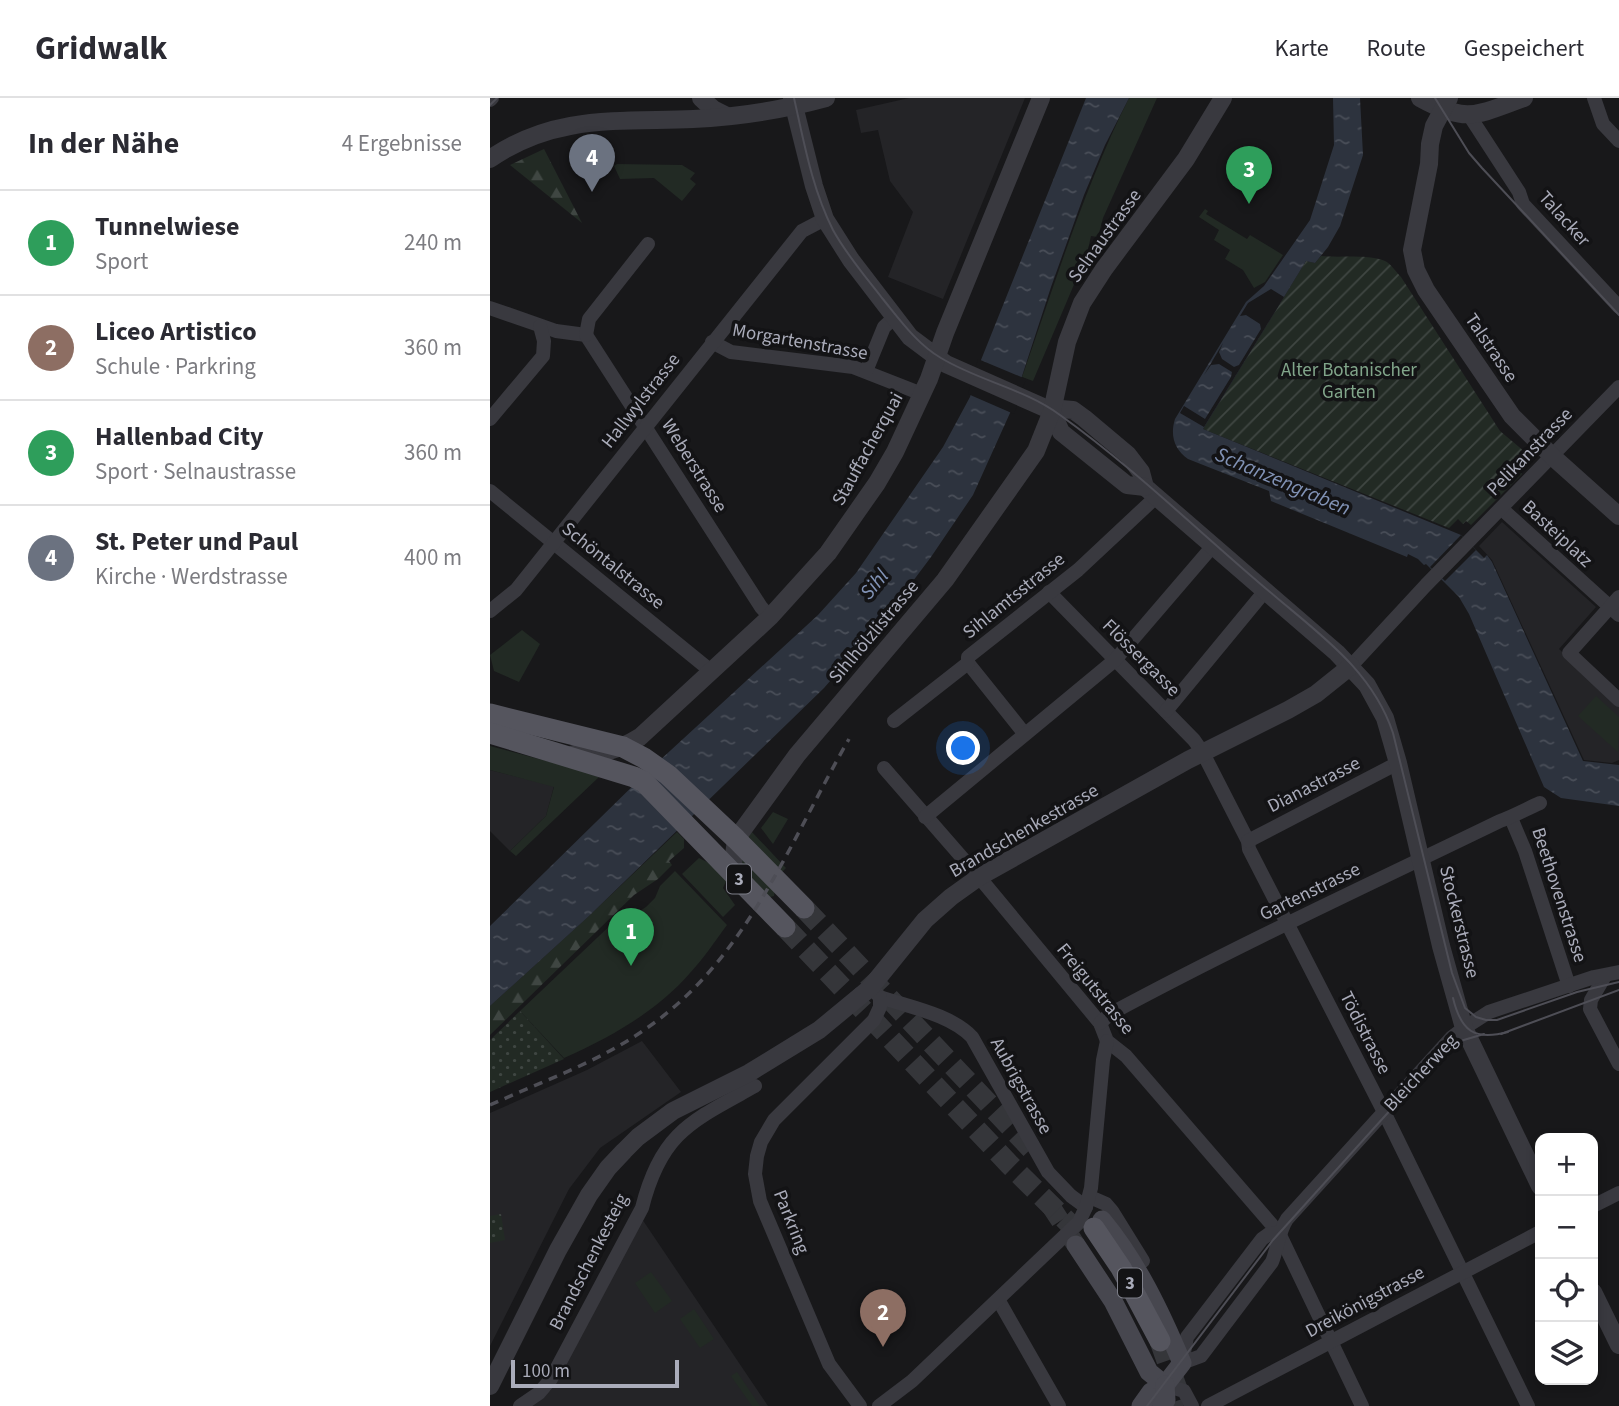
<!DOCTYPE html>
<html lang="de">
<head>
<meta charset="utf-8">
<style>
  :root { --surface:#fff; --page:#f7f7f7; --text:#2b2b33; --muted:#7c7c81; --line:#e1e1e2; --accent:#857a34 }
  body { margin:0; font-family:"Source Sans 3",sans-serif; background:var(--page); color:var(--text) }
  .controls { position:absolute; right:21px; bottom:21px; display:grid; overflow:hidden; border-radius:14px; box-shadow:0 4px 10px #0003 }
  .controls button { width:63px; height:63px; display:grid; place-items:center; padding:0; border:0; border-bottom:2px solid var(--line); background:var(--surface); color:var(--text); font:35px sans-serif }
  .scale { position:absolute; left:21px; bottom:18px; width:168px; box-sizing:border-box; padding-left:7px; border:4px solid #aaacba; border-top:0; font-size:19px; line-height:24px; white-space:nowrap; color:#aaacba; -webkit-text-stroke:5px #131315; paint-order:stroke }
  .you { position:absolute; left:474px; top:651px; width:24px; height:24px; margin:-18px; border:5px solid #fff; border-radius:50%; background:#1a73e8; box-shadow:0 0 0 10px #1a73e833 }
  .badge { display:grid; place-items:center; width:46px; height:46px; border-radius:50%; background:var(--accent); color:#fff; font-size:23px; font-weight:700 }
  .pin { position:absolute; translate:-50% -58px; filter:drop-shadow(0 2px 4px #0008) }
  .pin::after { content:''; position:absolute; top:37px; width:24px; height:21px; background:inherit; clip-path:polygon(0 0,100% 0,50% 100%) }
  .list { margin:0; padding:0; list-style:none }
  h2 { display:flex; justify-content:space-between; align-items:center; height:91px; margin:0; padding:0 28px; font-size:30px }
  h2 small { font-size:23px; font-weight:400; color:var(--muted) }
  .list li { display:grid; grid-template-columns:46px 1fr auto; gap:21px; align-items:center; box-sizing:border-box; height:105px; padding:0 28px; border-top:2px solid var(--line) }
  .list b { display:block; font-size:26px; white-space:nowrap }
  .list p { margin:0; font-size:23px; white-space:nowrap; color:var(--muted) }
  .list em { font-size:23px; font-style:normal; color:var(--muted) }
  .icon { flex:none; width:38px; height:38px; fill:none; stroke:currentColor; stroke-width:2; stroke-linecap:round; stroke-linejoin:round }
  .map { position:relative; flex:none; width:1129px; height:1308px; overflow:hidden }
  header { display:flex; align-items:center; gap:42px; box-sizing:border-box; height:98px; padding:0 35px; background:var(--surface); border-bottom:2px solid var(--line) }
  header strong { font-size:33px }
  nav { display:flex; gap:38px; margin-inline-start:auto; font-size:24px }
  main { display:flex }
  aside { flex:1; background:var(--surface) }
  .map>svg:first-child { display:block }
</style>
</head>
<body>
<header>
<strong>Gridwalk</strong>
<nav><a>Karte</a><a>Route</a><a>Gespeichert</a></nav>
</header>
<main>
<aside>
<h2>In der Nähe<small>4 Ergebnisse</small></h2>
<ul class="list">
<li><span class="badge" style="background:#2e9e5b">1</span><div><b>Tunnelwiese</b><p>Sport</p></div><em>240 m</em></li>
<li><span class="badge" style="background:#8d6e63">2</span><div><b>Liceo Artistico</b><p>Schule · Parkring</p></div><em>360 m</em></li>
<li><span class="badge" style="background:#2e9e5b">3</span><div><b>Hallenbad City</b><p>Sport · Selnaustrasse</p></div><em>360 m</em></li>
<li><span class="badge" style="background:#6b7280">4</span><div><b>St. Peter und Paul</b><p>Kirche · Werdstrasse</p></div><em>400 m</em></li>
</ul>
</aside>
<div class="map">
<svg width="1129" height="1308" viewBox="0 0 1129 1308">
  <defs>
    <pattern id="forest-firs" width="22" height="20" patternUnits="userSpaceOnUse" patternTransform="scale(1.75)"><rect width="22" height="20" fill="#222a24"/><path d="M5 1l3.5 6h-7zM16 11l3.5 6h-7z" fill="#3f4642"/></pattern>
    <pattern id="park-dots" width="8" height="8" patternUnits="userSpaceOnUse" patternTransform="scale(1.75)"><rect width="8" height="8" fill="#222a24"/><path d="M2 2h.1M6 6h.1" fill="none" stroke="#3f4642" stroke-width="1.8" stroke-linecap="round"/></pattern>
    <pattern id="garden-furrows" width="10" height="10" patternUnits="userSpaceOnUse" patternTransform="scale(1.75)"><rect width="10" height="10" fill="#222a24"/><path d="M-1 1l2-2M0 10L10 0M9 11l2-2" fill="none" stroke="#3f4642"/></pattern>
    <pattern id="water-ripples" width="26" height="14" patternUnits="userSpaceOnUse" patternTransform="scale(1.75)"><rect width="26" height="14" fill="#2d333e"/><path d="M2 4q2-2 4 0t4 0M15 11q2-2 4 0t4 0" fill="none" stroke="#494e58"/></pattern>
  </defs>
  <rect width="100%" height="100%" fill="#18181a"/>
  <g fill="#242427">
    <path d="M419,0H535L453,201L398,179L423,114L400,83L388,32L371,35L366,12Z"/>
    <path d="M1012,424L1106,509L1069,551L1129,607V662L1122,665L1094,662L1002,462L989,448Z"/>
    <path d="M0,672L64,688L56,718L20,753L0,733Z"/>
    <path d="M152,943L191,994L110,1050L79,1091L0,1248V1015L97,972Z"/>
    <path d="M152,1121L278,1308H38L61,1292Z"/>
  </g>
  <g fill="#222a24">
    <path d="M639,0H667L613,120L608,139L601,138L597,156L543,283L532,279C565,185 594,90 639,0Z"/>
    <path d="M127,66L192,67L205,75L200,81L206,86L192,103L164,80L130,81L124,68Z"/>
    <path d="M715,111L718,113L716,116L757,141L760,137L793,157L775,184L764,190L753,172L735,161L740,152L724,142L729,132L709,119Z"/>
    <path d="M32,532L50,546L29,584L4,573L0,557Z"/>
    <path d="M1106,598L1129,619L1128,654L1088,618Z"/>
    <path d="M0,648L79,669L109,679L26,758L20,753L56,718L64,689L0,672Z"/>
    <path d="M283,714L298,721L283,746L271,730Z"/>
    <path d="M262,734L296,770L291,775L258,738Z"/>
    <path d="M251,756L285,792L284,798L280,799L255,777L248,761Z"/>
    <path d="M209,760L219,765L238,779L233,790L245,807L233,819L192,776Z"/>
    <path d="M185,773L237,827C225,843 214,860 200,875C166,914 121,939 74,960L30,913L128,820L147,815L156,809L165,800L170,788Z"/>
    <path d="M161,1174L182,1203L165,1215L145,1185Z"/>
    <path d="M204,1211L224,1241L210,1250L190,1221Z"/>
    <path d="M247,1274L270,1308H262L241,1278Z"/>
  </g>
  <g fill="url(#forest-firs)">
    <path d="M54,51L92,125L20,67Z"/>
    <path d="M187,734L194,741V750L179,763L182,767L168,781L144,797L0,937V908L99,818Z"/>
  </g>
  <g fill="url(#park-dots)">
    <path d="M30,913L74,961L0,994V942Z"/>
    <path d="M11,1116L15,1142L0,1145V1118Z"/>
  </g>
  <path fill="url(#garden-furrows)" d="M831,158C850,160 877,156 895,163C901,166 906,174 911,179L1010,333L1035,354L1028,365L1032,376L981,427L976,423L973,426L968,421L959,430L713,331L816,163L825,165Z"/>
  <g fill="url(#water-ripples)">
    <path d="M596,0H639L615,47L594,97L561,189L520,315L483,397L441,459L399,515L334,590L99,818L0,908V828L156,675L328,517L366,475L453,349L480,299L491,262Z"/>
    <path d="M843,0H870L873,57L850,128L838,149L825,165L816,163L713,331L971,437L994,460L997,457L1002,464L1093,663L1129,667V708L1071,700L1054,689L979,516L969,499L936,466L934,467L928,461L918,456L917,459L781,403L779,393L698,361C684,351 680,337 685,321L756,204L774,188L820,122L844,47Z"/>
  </g>
  <g fill="#18181a">
    <path d="M781,191L794,199L714,329L690,315L694,308L715,321L741,279L742,274L729,266L721,267L714,277L733,245L729,254L732,261L744,269L749,267L771,231L770,226L756,217L750,218L758,205Z"/>
    <path d="M488,261L536,281L524,316L478,296Z"/>
    <path d="M971,437L986,452L955,483L940,469Z"/>
  </g>
  <g fill="none" stroke-linecap="round" stroke-linejoin="round">
    <path stroke="#35363a" stroke-width="19" stroke-dasharray="19 10" stroke-linecap="butt" d="M560,1107L586,1147"/>
    <g stroke="#35363a" stroke-width="21" stroke-dasharray="21 10" stroke-linecap="butt">
      <path d="M314,810L548,1058"/>
      <path d="M295,829L519,1066L594,1140"/>
      <path d="M670,1243L693,1308"/>
    </g>
    <g stroke="#39393f" stroke-width="14">
      <path d="M1104,0L1113,26L1129,43"/>
      <path d="M0,2L2,0"/>
      <path d="M979,17L1029,94L1033,106L1129,209"/>
      <path d="M0,210L66,233L96,237"/>
      <path d="M96,237L271,509L280,519"/>
      <path d="M96,237L99,221L158,146"/>
      <path d="M222,244L241,254L363,269L432,296"/>
      <path d="M376,273L394,229L405,219"/>
      <path d="M0,321L53,258L54,243L50,228"/>
      <path d="M0,393L221,573"/>
      <path d="M1012,411L1129,517"/>
      <path d="M559,494L704,642L713,655L758,743L759,751L894,1014L1038,1308"/>
      <path d="M1129,499L1079,555L1129,602"/>
      <path d="M0,513L26,492L312,133L335,121"/>
      <path d="M478,565L534,635"/>
      <path d="M861,568L936,487L1129,289"/>
      <path d="M676,613L775,493"/>
      <path d="M404,623L478,565V559L588,472L666,399"/>
      <path d="M394,670L489,779L610,925L617,943L636,958L789,1135L872,1308"/>
      <path d="M435,719L625,562L722,449"/>
      <path d="M1021,720L1035,753L1079,888"/>
      <path d="M758,743L908,665"/>
      <path d="M1115,878L1101,902L1100,911L1129,966"/>
      <path d="M384,893L390,899C419,909 460,916 482,939L558,1074L581,1098L596,1109"/>
      <path d="M610,925L620,916C748,847 880,786 1010,723C1024,718 1036,711 1050,705"/>
      <path d="M600,1099L616,1106L622,1113L653,1163"/>
      <path d="M1103,1108L1129,1095"/>
      <path d="M789,1135L779,1136L772,1141L707,1226L697,1239L692,1265L711,1258L782,1164C788,1149 788,1135 797,1121L962,939L974,930L999,914L1104,879L1129,874"/>
      <path d="M509,1203L569,1308"/>
      <path d="M675,1287L694,1293L702,1308"/>
      <path d="M30,1308L49,1295L61,1281L152,1110C171,1034 202,1023 265,988"/>
      <path d="M370,1308L339,1266L270,1103L265,1076L267,1058L271,1044L284,1022L384,922L390,909V899"/>
      <path d="M389,1308L422,1283L589,1124L596,1109L601,1090L613,962L617,943"/>
      <path d="M718,1308L1050,1134"/>
    </g>
    <g stroke="#39393f" stroke-width="18">
      <path d="M211,0L223,11L235,17"/>
      <path d="M302,0L324,88L335,121L361,162L420,239L456,266L562,313"/>
      <path d="M930,0C977,26 987,17 1034,0"/>
      <path d="M959,0L944,28L940,46L939,66L922,152L926,172L936,192L1022,318L1063,359L1129,418"/>
      <path d="M0,61C64,16 129,24 203,21C248,19 292,12 336,0"/>
      <path d="M562,313L571,311L583,312L594,320L638,357L651,374L655,389L847,555L877,587L895,620L908,665L951,848L974,930L1050,1088"/>
      <path d="M562,313L571,334L637,387L655,389"/>
      <path d="M84,656C109,658 129,652 150,639L280,519L338,455L387,385L405,354L439,281L455,235L551,0"/>
      <path d="M248,779L243,766L246,741L307,657L455,482L546,353L562,313L577,244L592,205L614,171L696,61L733,0"/>
      <path d="M1103,1194L1129,1247"/>
      <path d="M0,1288L68,1152L99,1097L118,1070L134,1053L148,1039L183,1013L259,975L329,932L380,890L435,822L461,799L489,779L698,662L798,612L826,596L861,568"/>
    </g>
    <g stroke="#47474f" stroke-width="19">
      <path d="M612,1122C647,1164 671,1215 692,1265L675,1287L661,1294L651,1308"/>
      <path d="M586,1147L623,1203L659,1274L675,1287"/>
      <path d="M672,1308L676,1302L675,1287"/>
    </g>
    <g stroke="#55555e" stroke-width="21">
      <path d="M0,616L133,649L154,660L178,677L246,741L314,810"/>
      <path d="M0,635L144,679L154,684L295,829"/>
      <path d="M604,1130L631,1170L670,1243"/>
    </g>
    <g stroke="#4e4e56" stroke-width="2">
      <path d="M304,0C314,44 322,91 343,132C356,156 375,178 392,200C410,222 427,246 451,260C489,283 535,291 570,317C644,370 710,435 780,494C829,536 882,572 903,635L962,875L975,910L986,919L996,922H1007L1087,894L1129,884"/>
      <path d="M945,0L979,55L992,70L1129,217"/>
      <path d="M0,7L7,0"/>
      <path d="M963,900C971,933 984,943 1018,934"/>
      <path d="M1011,936L1129,892"/>
      <path d="M657,1308L783,1142L950,957L967,944L994,936"/>
    </g>
    <path stroke="#4e4e56" stroke-width="3.5" stroke-dasharray="9 7" stroke-linecap="butt" d="M0,1007C53,983 109,964 157,930C257,861 300,743 359,641"/>
  </g>
  <g text-anchor="middle" dominant-baseline="central" stroke-width="7" stroke-linejoin="round" paint-order="stroke">
    <g fill="#131315" stroke="#7d7e88" stroke-width="2">
      <rect x="237" y="766.5" width="24" height="29" rx="5"/>
      <rect x="628" y="1170.5" width="24" height="29" rx="5"/>
    </g>
    <g font-size="18" font-weight="bold" fill="#aaacba">
      <text x="249" y="781">3</text>
      <text x="640" y="1185">3</text>
    </g>
    <g font-size="19" fill="#aaacba" stroke="#131315">
      <text transform="translate(1074 121) rotate(48)">Talacker</text>
      <text transform="translate(615 138) rotate(-54)">Selnaustrasse</text>
      <text transform="translate(310 244) rotate(10)">Morgartenstrasse</text>
      <text transform="translate(1001 250) rotate(56)">Talstrasse</text>
      <text transform="translate(151 303) rotate(-52)">Hallwylstrasse</text>
      <text transform="translate(378 351) rotate(-61)">Stauffacherquai</text>
      <text transform="translate(1040 354) rotate(-46)">Pelikanstrasse</text>
      <text transform="translate(204 368) rotate(58)">Weberstrasse</text>
      <text transform="translate(1067 436) rotate(43)">Basteiplatz</text>
      <text transform="translate(123 468) rotate(39)">Schöntalstrasse</text>
      <text transform="translate(524 498) rotate(-39)">Sihlamtsstrasse</text>
      <text transform="translate(384 534) rotate(-50)">Sihlhölzlistrasse</text>
      <text transform="translate(651 560) rotate(45)">Flössergasse</text>
      <text transform="translate(824 687) rotate(-27)">Dianastrasse</text>
      <text transform="translate(534 733) rotate(-30)">Brandschenkestrasse</text>
      <text transform="translate(820 794) rotate(-26)">Gartenstrasse</text>
      <text transform="translate(1069 797) rotate(72)">Beethovenstrasse</text>
      <text transform="translate(969 824) rotate(76)">Stockerstrasse</text>
      <text transform="translate(605 891) rotate(51)">Freigutstrasse</text>
      <text transform="translate(875 935) rotate(63)">Tödistrasse</text>
      <text transform="translate(931 975) rotate(-47)">Bleicherweg</text>
      <text transform="translate(531 988) rotate(61)">Aubrigstrasse</text>
      <text transform="translate(301 1124) rotate(68)">Parkring</text>
      <text transform="translate(99 1164) rotate(-63)">Brandschenkesteig</text>
      <text transform="translate(875 1204) rotate(-28)">Dreikönigstrasse</text>
    </g>
    <g font-size="19" fill="#81a58a" stroke="#131315">
      <text x="859" y="272">Alter Botanischer<tspan x="859" dy="22">Garten</tspan></text>
    </g>
    <g font-size="21" font-style="italic" fill="#8192b5" stroke="#131315">
      <text transform="translate(793 383) rotate(23)">Schanzengraben</text>
      <text transform="translate(384 486) rotate(-50)">Sihl</text>
    </g>
  </g>
</svg>
<div class="controls">
<button>+</button>
<button>−</button>
<button><svg class="icon" aria-label="locate" viewBox="0 0 24 24"><circle cx="12" cy="12" r="6"/><path d="M12 2v4M12 18v4M2 12h4M18 12h4"/></svg></button>
<button><svg class="icon" aria-label="layers" viewBox="0 0 24 24"><path d="M12 4l9 5-9 5-9-5zM3 14l9 5 9-5"/></svg></button>
</div>
<div class="scale">100 m</div>
<div class="you"></div>
<div class="pin badge" style="left:141px;top:868px;background:#2e9e5b">1</div>
<div class="pin badge" style="left:393px;top:1249px;background:#8d6e63">2</div>
<div class="pin badge" style="left:759px;top:106px;background:#2e9e5b">3</div>
<div class="pin badge" style="left:102px;top:94px;background:#6b7280">4</div>
</div>
</main>
</body>
</html>
